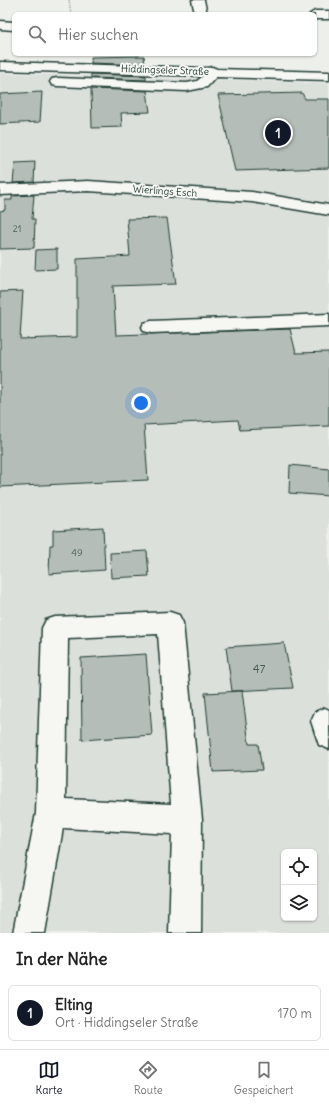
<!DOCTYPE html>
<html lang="de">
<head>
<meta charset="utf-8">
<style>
  :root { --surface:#fff; --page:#f6f6f6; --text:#222; --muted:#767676; --line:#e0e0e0; --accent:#111827 }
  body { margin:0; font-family:Delius,sans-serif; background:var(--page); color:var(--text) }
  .controls { position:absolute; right:12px; bottom:12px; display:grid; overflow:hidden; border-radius:6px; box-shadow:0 1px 3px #0004 }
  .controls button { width:36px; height:36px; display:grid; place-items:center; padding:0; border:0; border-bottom:1px solid var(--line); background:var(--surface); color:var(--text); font:20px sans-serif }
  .you { position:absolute; left:141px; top:403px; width:14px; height:14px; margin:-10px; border:3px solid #fff; border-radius:50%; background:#1a73e8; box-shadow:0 0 0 6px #1a73e833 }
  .badge { display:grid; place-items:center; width:26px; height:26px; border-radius:50%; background:var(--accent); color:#fff; font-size:13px; font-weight:700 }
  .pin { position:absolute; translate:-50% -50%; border:2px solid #fff; box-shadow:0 1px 4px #0006 }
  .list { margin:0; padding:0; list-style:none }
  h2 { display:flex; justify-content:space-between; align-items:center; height:52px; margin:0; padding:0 16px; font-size:17px }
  h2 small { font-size:13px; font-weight:400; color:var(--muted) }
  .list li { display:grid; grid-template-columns:26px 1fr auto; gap:12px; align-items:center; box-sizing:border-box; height:56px; margin:0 8px 8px; padding:0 8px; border:1px solid var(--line); border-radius:6px }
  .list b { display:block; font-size:15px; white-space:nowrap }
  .list p { margin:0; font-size:13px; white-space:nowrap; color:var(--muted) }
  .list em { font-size:13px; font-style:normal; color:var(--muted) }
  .icon { flex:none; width:22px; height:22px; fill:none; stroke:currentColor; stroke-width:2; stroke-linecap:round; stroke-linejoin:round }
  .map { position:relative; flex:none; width:329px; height:933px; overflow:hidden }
  .search { position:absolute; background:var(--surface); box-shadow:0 1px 3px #0004; left:12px; right:12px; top:12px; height:44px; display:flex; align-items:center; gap:10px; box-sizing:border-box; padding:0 14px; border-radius:6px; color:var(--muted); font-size:15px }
  .sheet { height:116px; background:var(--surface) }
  nav { display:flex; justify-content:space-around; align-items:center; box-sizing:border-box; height:56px; border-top:1px solid var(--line); background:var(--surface); font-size:11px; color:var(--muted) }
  nav a { display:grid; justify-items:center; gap:2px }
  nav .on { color:var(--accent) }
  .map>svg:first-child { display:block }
</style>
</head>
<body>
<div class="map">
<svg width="329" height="933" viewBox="0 0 329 933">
  <rect width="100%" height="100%" fill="#edefea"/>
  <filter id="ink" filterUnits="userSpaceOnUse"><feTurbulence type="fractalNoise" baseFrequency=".025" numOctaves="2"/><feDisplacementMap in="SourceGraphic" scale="8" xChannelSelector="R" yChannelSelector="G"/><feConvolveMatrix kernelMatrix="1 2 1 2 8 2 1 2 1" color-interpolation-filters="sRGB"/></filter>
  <g filter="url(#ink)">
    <path fill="#dce0db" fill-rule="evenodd" d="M0,73L329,83V933H0ZM284,852H314V918H284Z"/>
    <g fill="#b4bdb8" stroke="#1f3d34">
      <path d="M144,56L145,65L91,63V57Z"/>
      <path d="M91,74L146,76V80L91,78Z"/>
      <path d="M91,89L147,91L150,112L121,113L122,127L92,128Z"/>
      <path d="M42,92L40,122L0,124V94Z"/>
      <path d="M302,93L305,99H329V168L235,171L218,95Z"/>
      <path d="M35,162L34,182L13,183L15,163Z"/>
      <path d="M34,195L32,219H35L34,248L0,249V211L5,210V200H12V196Z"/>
      <path d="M167,218L176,284L113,286L116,335L290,329L296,353L329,352V426L240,430L238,420L144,425L148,480L0,487V292L23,291L20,339L77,337V259L130,256L127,219Z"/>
      <path d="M57,249V269L35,270L36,250Z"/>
      <path d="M290,465L329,469V496L289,493Z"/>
      <path d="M103,527L105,570L49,574L50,545H53V530Z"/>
      <path d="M147,551L149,576L111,578L110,553Z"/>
      <path d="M284,643L293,688L232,691L226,647Z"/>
      <path d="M146,654L152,735L82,740L81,658Z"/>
      <path d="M242,691L249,744H258L262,770L213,772L205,693Z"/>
    </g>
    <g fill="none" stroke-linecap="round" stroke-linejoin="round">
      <defs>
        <g id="minor">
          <path d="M192,0H204L207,14H195Z"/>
          <path d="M315,11H329V19H315V14H310Z"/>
          <path d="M0,21L14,22V30L0,29Z"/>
          <path d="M0,62L207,68L212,67L217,69L329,72V80L216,77L207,87L187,91L57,86L52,85L50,82L52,79L57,78L187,83L197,81L203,76L0,70Z"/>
          <path d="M88,181L252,192L329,205V215L252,202L88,191L0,195V185Z"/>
          <path d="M329,314V326L151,333L144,331L142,327L144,323L151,321Z"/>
          <path d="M170,612L179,615L183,623L202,820L201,933H169L172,834L63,828L45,933H13L36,813L42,628L46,620L55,617ZM158,634L171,804L66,799L68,638Z"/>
          <path d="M325,708L329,710V749L319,745L311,721L315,712Z"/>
        </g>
      </defs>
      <use href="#minor" stroke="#1f3d34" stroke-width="3"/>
      <path stroke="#1f3d34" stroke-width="1.5" stroke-dasharray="0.5 2" stroke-linecap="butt" d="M69,0L71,14"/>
      <use href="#minor" fill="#f6f6f2" fill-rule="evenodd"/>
    </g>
  </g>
  <g text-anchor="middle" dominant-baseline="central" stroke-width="4" stroke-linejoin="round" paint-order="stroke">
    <g font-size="9" fill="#445d55">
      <text x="17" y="228">21</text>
    </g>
    <g font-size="10" fill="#1f3d34" stroke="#f6f6f2">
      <text transform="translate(165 70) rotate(2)">Hiddingseler Straße</text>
      <text transform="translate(165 191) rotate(4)">Wierlings Esch</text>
    </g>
    <g font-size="10" fill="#445d55">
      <text x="77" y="552">49</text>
    </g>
    <g font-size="12" fill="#445d55">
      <text x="259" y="668">47</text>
    </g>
  </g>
</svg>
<div class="controls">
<button><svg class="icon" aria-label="locate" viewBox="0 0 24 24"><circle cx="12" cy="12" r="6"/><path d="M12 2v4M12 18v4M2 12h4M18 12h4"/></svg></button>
<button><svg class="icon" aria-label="layers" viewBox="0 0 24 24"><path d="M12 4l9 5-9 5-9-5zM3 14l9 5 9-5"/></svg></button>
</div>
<div class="you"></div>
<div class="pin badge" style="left:278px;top:133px">1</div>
<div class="search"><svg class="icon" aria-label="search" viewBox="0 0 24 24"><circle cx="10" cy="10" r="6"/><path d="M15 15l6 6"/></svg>Hier suchen</div>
</div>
<section class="sheet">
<h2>In der Nähe<small></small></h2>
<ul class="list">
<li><span class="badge">1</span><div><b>Elting</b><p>Ort · Hiddingseler Straße</p></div><em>170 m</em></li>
</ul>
</section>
<nav>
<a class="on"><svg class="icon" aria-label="map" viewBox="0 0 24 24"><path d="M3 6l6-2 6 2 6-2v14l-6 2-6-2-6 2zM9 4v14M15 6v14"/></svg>Karte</a>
<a><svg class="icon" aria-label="directions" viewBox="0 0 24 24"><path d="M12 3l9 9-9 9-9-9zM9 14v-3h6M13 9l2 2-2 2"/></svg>Route</a>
<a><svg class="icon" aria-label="saved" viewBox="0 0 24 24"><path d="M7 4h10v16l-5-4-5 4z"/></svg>Gespeichert</a>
</nav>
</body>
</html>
